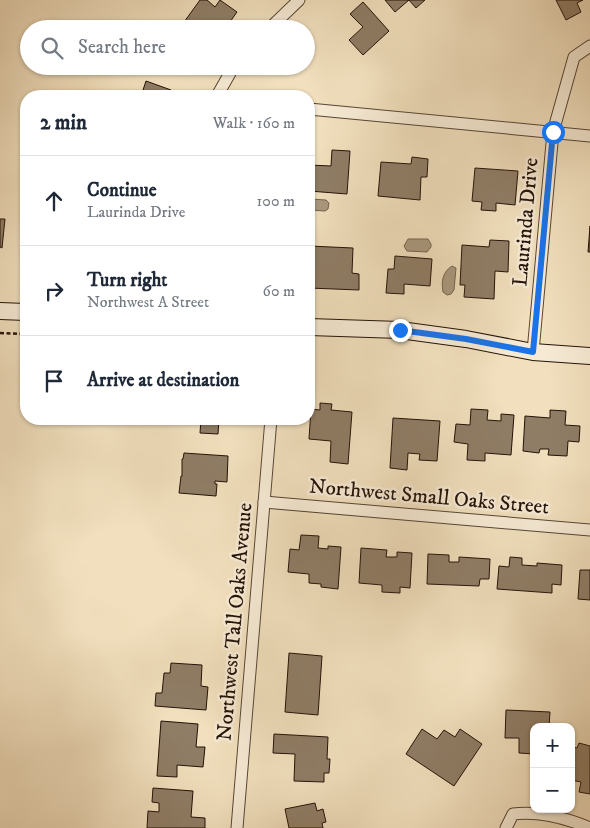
<!DOCTYPE html>
<html lang="en">
<head>
<meta charset="utf-8">
<style>
  :root { --surface:#fff; --page:#f2f2f3; --text:#1f2937; --muted:#747a83; --line:#e0e1e3 }
  body { margin:0; font-family:"IM FELL DW Pica",serif; background:var(--page); color:var(--text) }
  .controls { position:absolute; right:15px; bottom:15px; display:grid; overflow:hidden; border-radius:10px; box-shadow:0 1px 4px #0004 }
  .controls button { width:45px; height:45px; display:grid; place-items:center; padding:0; border:0; border-bottom:1px solid var(--line); background:var(--surface); color:var(--text); font:25px sans-serif }
  .stop { position:absolute; width:15px; height:15px; margin:-11px; border:4px solid #1a73e8; border-radius:50%; background:#fff }
  .stop.end { background:#1a73e8; border-color:#fff; box-shadow:0 1px 5px #0008 }
  .list { margin:0; padding:0; list-style:none }
  h2 { display:flex; justify-content:space-between; align-items:center; height:65px; margin:0; padding:0 20px; font-size:21px }
  h2 small { font-size:16px; font-weight:400; color:var(--muted) }
  .list li { display:grid; grid-template-columns:32px 1fr auto; gap:15px; align-items:center; box-sizing:border-box; height:90px; padding:0 20px; border-top:1px solid var(--line) }
  .list b { display:block; font-size:19px; white-space:nowrap }
  .list p { margin:0; font-size:16px; white-space:nowrap; color:var(--muted) }
  .list em { font-size:16px; font-style:normal; color:var(--muted) }
  .icon { flex:none; width:28px; height:28px; fill:none; stroke:currentColor; stroke-width:2; stroke-linecap:round; stroke-linejoin:round }
  .map { position:relative; flex:none; width:590px; height:828px; overflow:hidden }
  .search { position:absolute; background:var(--surface); box-shadow:0 1px 4px #0004; left:20px; top:20px; width:295px; height:55px; display:flex; align-items:center; gap:12px; box-sizing:border-box; padding:0 18px; border-radius:28px; color:var(--muted); font-size:19px }
  .panel { position:absolute; background:var(--surface); box-shadow:0 1px 4px #0004; left:20px; top:90px; width:295px; height:335px; border-radius:20px }
  .map>svg:first-child { display:block }
</style>
</head>
<body>
<div class="map">
<svg width="590" height="828" viewBox="0 0 590 828">
  <rect width="100%" height="100%" fill="#f1dfbd"/>
  <filter id="stains"><feTurbulence type="fractalNoise" baseFrequency=".004" numOctaves="4"/><feColorMatrix values="0 0 0 0 .2 0 0 0 0 .09 0 0 0 0 .02 0 0 0 .5 -.17"/></filter>
  <radialGradient id="worn" r=".72"><stop offset=".6" stop-color="#630" stop-opacity="0"/><stop offset="1" stop-color="#630" stop-opacity=".3"/></radialGradient>
  <g fill="#ab997f" stroke="#75634f">
    <path d="M310,199L326,200L329,203L328,209L325,211L309,210Z"/>
    <path d="M408,239H428L431,244V247L427,252L407,251L404,246Z"/>
    <path d="M452,266L456,268L454,290L451,294L447,295L443,292C441,280 443,272 452,266Z"/>
  </g>
  <g fill="#8f7d66" stroke="#241208">
    <path d="M200,0H207L215,7L220,0L237,12L225,29H179Z"/>
    <path d="M385,0H425L416,8L409,0L395,12Z"/>
    <path d="M556,0H583L577,3L581,12L566,20Z"/>
    <path d="M363,2L389,31L363,55L349,40L363,27L350,14Z"/>
    <path d="M146,81L171,90L169,96H141Z"/>
    <path d="M332,150L350,151L347,194L309,191V165L331,166Z"/>
    <path d="M412,157L428,159L427,177H421L420,200L378,196L381,162L411,164Z"/>
    <path d="M475,168L518,171L515,205L496,203V211L481,210L482,202L472,201Z"/>
    <path d="M0,219H5L2,248L0,247Z"/>
    <path d="M590,226V252H588Z"/>
    <path d="M490,240L509,241L508,272L495,271L494,299L464,297L465,285H460L462,245L489,247Z"/>
    <path d="M309,246L353,248L352,273L359,274V290L309,288Z"/>
    <path d="M395,256L432,259L430,286L404,284V294L386,293L388,269H394Z"/>
    <path d="M320,403L332,404L331,410L352,412L348,464L330,462L331,441L309,439L311,409L320,410Z"/>
    <path d="M471,409L488,410L487,420L501,421V414L514,415L511,455L485,453V461L467,460L468,444L454,442L456,424L470,425Z"/>
    <path d="M550,410L566,411L565,425L580,426L579,442L568,441L567,456L548,455L549,449H540L539,453L523,451L525,416L550,418Z"/>
    <path d="M393,418L440,421L437,461L419,460L420,454L408,453L407,470L390,468Z"/>
    <path d="M201,419H219L218,434L200,433Z"/>
    <path d="M184,453L228,456L227,482L215,481V484H217L216,496L179,493L181,476H182V459H183Z"/>
    <path d="M301,535L319,536L318,548L328,549V546L341,547L338,589L321,587V584L309,583V574L288,572L290,549L299,550Z"/>
    <path d="M361,548L387,550L386,557H397V552L412,553L410,588L400,587V593L382,592V585L359,583Z"/>
    <path d="M428,554L449,555V562H459V557L490,559L489,579H480L479,586L427,584Z"/>
    <path d="M510,557L522,558V565L537,566V563L562,565L561,585L552,584V593L497,589L499,566L509,567Z"/>
    <path d="M580,570H590V600L578,599Z"/>
    <path d="M289,653L322,656L318,715L285,712Z"/>
    <path d="M171,663L202,665L201,686L208,687L206,710L155,706L156,693H162L164,673H170Z"/>
    <path d="M506,710L550,712L549,727H534V754L519,753V738H505Z"/>
    <path d="M161,721L198,724L196,747H205L203,767L177,765V777L157,776Z"/>
    <path d="M422,729L437,739L444,730L455,737L460,729L482,744L454,786L406,754Z"/>
    <path d="M274,734L328,737L327,759H330L329,773H324V782L294,781L295,754L273,753Z"/>
    <path d="M579,743L590,746V794L579,792L581,782L571,780V746L577,748Z"/>
    <path d="M153,788L193,791L191,817L205,818V828H147L148,811L159,812V803L152,802Z"/>
    <path d="M315,803L317,811L323,809L326,822L322,823L323,828H289L285,809Z"/>
  </g>
  <g fill="none" stroke-linecap="round" stroke-linejoin="round">
    <defs>
      <g id="street">
        <path d="M269,29L299,0"/>
        <path d="M217,96L234,66"/>
        <path d="M309,109L590,136"/>
        <path d="M533,352L553,132L574,57L590,46"/>
        <path d="M264,502L590,530"/>
        <path d="M237,828L271,419"/>
        <path d="M506,828L513,814C539,811 566,818 590,828"/>
      </g>
      <g id="secondary">
        <path d="M0,311L26,312"/>
        <path d="M309,327L400,330L466,339L533,352L590,356"/>
      </g>
    </defs>
    <use href="#street" stroke="#574535" stroke-width="13"/>
    <use href="#secondary" stroke="#241208" stroke-width="18"/>
    <path stroke="#241208" stroke-width="2.5" stroke-dasharray="4 2.5" stroke-linecap="butt" d="M0,333L26,334"/>
    <use href="#street" stroke="#f6ead4" stroke-width="11"/>
    <use href="#secondary" stroke="#f6ead4" stroke-width="16"/>
  </g>
  <g fill="none" stroke-linecap="round" stroke-linejoin="round">
    <path stroke="#1a73e8" stroke-width="6" d="M400,330L466,339L533,352L553,132"/>
  </g>
  <g text-anchor="middle" dominant-baseline="central" stroke-width="5" stroke-linejoin="round" paint-order="stroke">
    <g font-size="21" fill="#241208" stroke="#f6ead4">
      <text transform="translate(526 222) rotate(-85)">Laurinda Drive</text>
      <text transform="translate(429 497) rotate(5)">Northwest Small Oaks Street</text>
      <text transform="translate(235 622) rotate(-85)">Northwest Tall Oaks Avenue</text>
    </g>
  </g>
  <rect width="100%" height="100%" filter="url(#stains)"/>
  <rect width="100%" height="100%" fill="url(#worn)"/>
</svg>
<div class="controls">
<button>+</button>
<button>−</button>
</div>
<div class="stop" style="left:553px;top:132px"></div>
<div class="stop end" style="left:400px;top:330px"></div>
<div class="search"><svg class="icon" aria-label="search" viewBox="0 0 24 24"><circle cx="10" cy="10" r="6"/><path d="M15 15l6 6"/></svg>Search here</div>
<section class="panel">
<h2>2 min<small>Walk · 160 m</small></h2>
<ul class="list">
<li><svg class="icon" aria-label="ahead" viewBox="0 0 24 24"><path d="M12 20V5M6 11l6-6 6 6"/></svg><div><b>Continue</b><p>Laurinda Drive</p></div><em>100 m</em></li>
<li><svg class="icon" aria-label="right" viewBox="0 0 24 24"><path d="M7 20v-9h11M14 6l5 5-5 5"/></svg><div><b>Turn right</b><p>Northwest A Street</p></div><em>60 m</em></li>
<li><svg class="icon" aria-label="arrive" viewBox="0 0 24 24"><path d="M6 21V4h12l-3 4 3 4H6"/></svg><div><b>Arrive at destination</b></div></li>
</ul>
</section>
</div>
</body>
</html>
